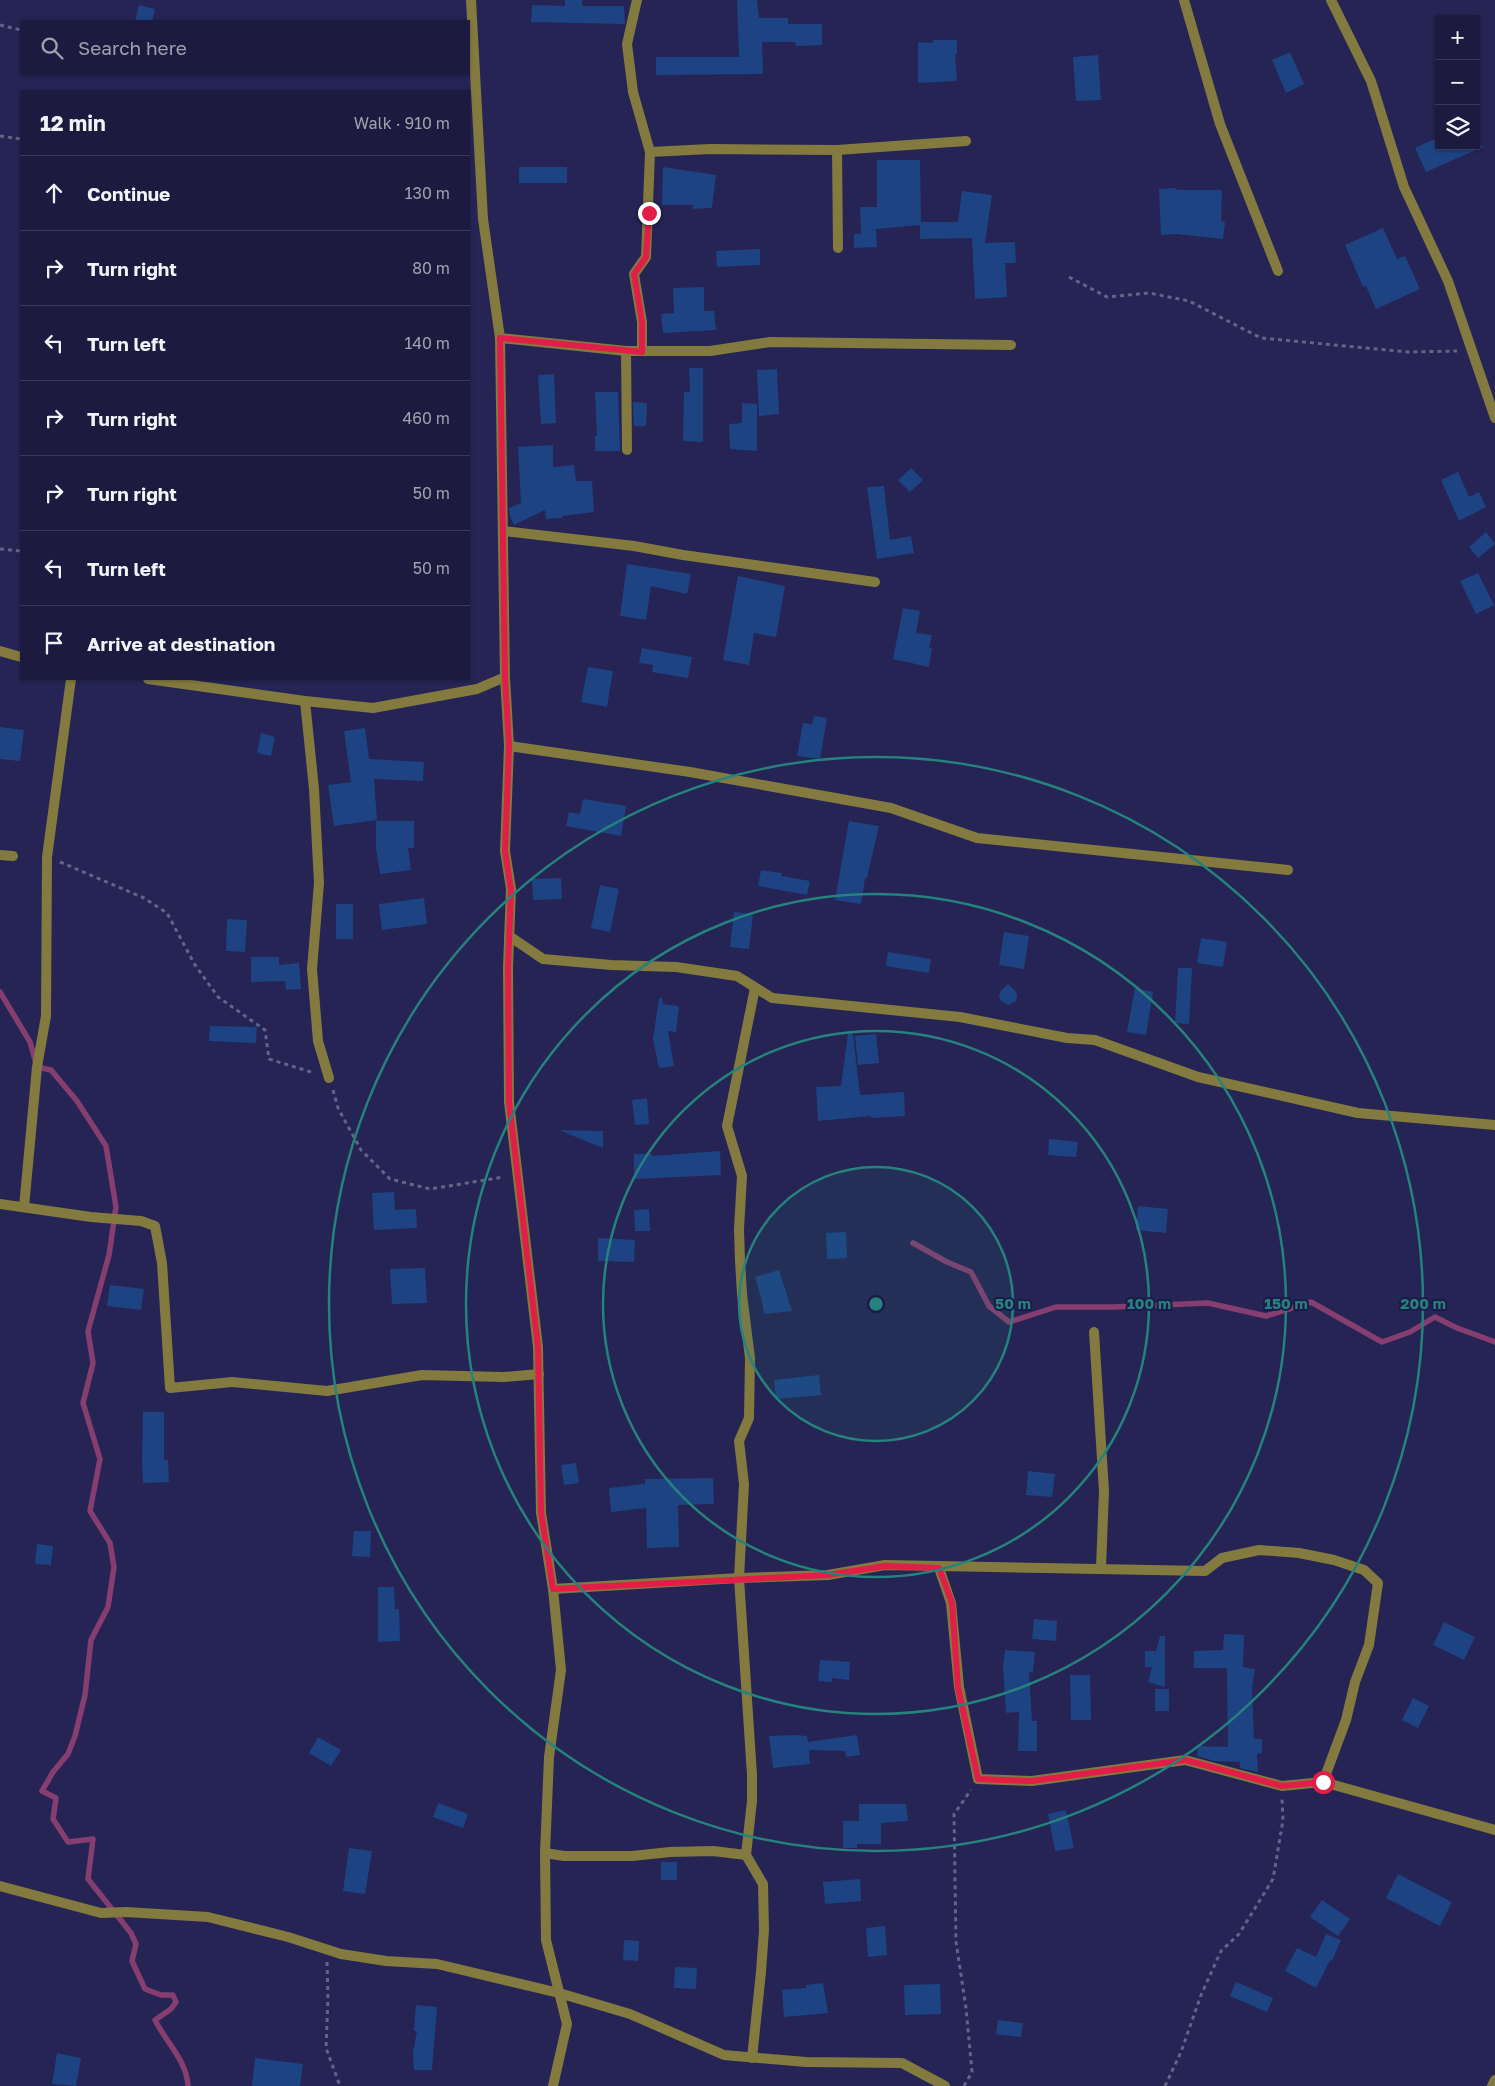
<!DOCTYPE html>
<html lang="en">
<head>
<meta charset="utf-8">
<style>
  :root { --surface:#1c1b3f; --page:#29284a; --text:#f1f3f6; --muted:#a0a1b0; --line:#3a3959 }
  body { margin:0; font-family:"Golos Text",sans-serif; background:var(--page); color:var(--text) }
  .controls { position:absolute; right:15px; top:15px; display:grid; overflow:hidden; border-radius:0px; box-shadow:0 1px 4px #0004 }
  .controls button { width:45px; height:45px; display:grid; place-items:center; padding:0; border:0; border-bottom:1px solid var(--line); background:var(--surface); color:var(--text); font:25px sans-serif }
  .stop { position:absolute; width:15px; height:15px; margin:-11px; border:4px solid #e11d48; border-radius:50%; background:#fff }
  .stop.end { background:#e11d48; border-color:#fff; box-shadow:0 1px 5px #0008 }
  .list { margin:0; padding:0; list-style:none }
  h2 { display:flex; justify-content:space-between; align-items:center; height:65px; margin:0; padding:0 20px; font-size:21px }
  h2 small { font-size:16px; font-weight:400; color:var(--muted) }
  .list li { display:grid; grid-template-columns:32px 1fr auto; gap:15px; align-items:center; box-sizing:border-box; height:75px; padding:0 20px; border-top:1px solid var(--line) }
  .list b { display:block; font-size:19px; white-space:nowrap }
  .list em { font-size:16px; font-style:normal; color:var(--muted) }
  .icon { flex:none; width:28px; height:28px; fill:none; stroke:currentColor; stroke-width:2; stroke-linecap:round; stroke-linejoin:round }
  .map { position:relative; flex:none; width:1495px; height:2086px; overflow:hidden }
  .search { position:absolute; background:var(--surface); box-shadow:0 1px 4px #0004; left:20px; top:20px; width:450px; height:55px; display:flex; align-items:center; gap:12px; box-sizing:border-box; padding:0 18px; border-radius:0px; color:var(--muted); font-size:19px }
  .panel { position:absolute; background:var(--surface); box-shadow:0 1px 4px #0004; left:20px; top:90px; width:450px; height:590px; border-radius:0px }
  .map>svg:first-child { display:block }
</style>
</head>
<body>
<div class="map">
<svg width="1495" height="2086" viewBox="0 0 1495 2086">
  <rect width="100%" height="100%" fill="#252454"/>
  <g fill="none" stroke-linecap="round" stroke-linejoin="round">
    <g stroke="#863e70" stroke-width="5.5">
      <path d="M0,992L30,1042L37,1067L51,1070L77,1101L106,1146L116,1207L109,1255L88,1331L93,1363L83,1403L100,1459L90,1511L110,1543L114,1567L108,1607L91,1640L85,1695L75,1736L68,1754L53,1772L42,1791L56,1798L53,1819L68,1842L93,1839L88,1879L131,1933L136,1944L132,1961L145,1989L161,1995H173L176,2002L171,2009L155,2020C166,2042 187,2061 188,2086"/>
      <path d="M913,1243L947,1262L971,1272L989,1306L1009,1322L1056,1307H1114L1208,1303L1266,1316L1311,1302L1382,1342L1410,1332L1435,1317L1457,1328L1495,1342"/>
    </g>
  </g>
  <g fill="#1d4383">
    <path d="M565,0H582V6H624L625,24L531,22L532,5L565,6Z"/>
    <path d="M737,0H757L759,18H788V24H822V45L796,46L795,42H762L763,74L656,75V57H739Z"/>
    <path d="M139,5L155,9L152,21H135Z"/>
    <path d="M933,40H957V54H955L957,81L918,83V42L933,43Z"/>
    <path d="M1290,52L1304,84L1286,93L1272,60Z"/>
    <path d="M1098,55L1101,100L1076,101L1073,57Z"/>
    <path d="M1439,137V146H1485L1426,172L1415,148Z"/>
    <path d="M877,160H920L921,222H958L962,191L992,195L985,243L1015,242L1016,263H1005L1007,297L975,299L972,238L920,239V225L876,229L877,247L854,248V234H861L860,207H877Z"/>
    <rect x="519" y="167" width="48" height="16"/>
    <path d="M663,167L716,175L712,208L693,209V205H662Z"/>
    <path d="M1176,188L1177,190H1222L1221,221L1225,222L1223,239L1176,234L1161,235L1159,189Z"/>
    <path d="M1383,228L1397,259L1405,256L1420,289L1376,309L1366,286L1363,287L1345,245Z"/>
    <path d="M760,249V265L717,267L716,251Z"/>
    <path d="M704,287V311H714L716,330L663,333L661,314L674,313L673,288Z"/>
    <path d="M689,368H703V442L683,441L684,392H690Z"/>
    <path d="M777,369L779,414L759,416L757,370Z"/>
    <path d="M554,374L556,423L541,424L538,375Z"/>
    <path d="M595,392H618L620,451H595V436H597Z"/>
    <path d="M633,402L647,403L646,426H634Z"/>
    <path d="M742,403L757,404V451L730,449L729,424L742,423Z"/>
    <path d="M553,445V467L574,465L576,481H592L594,512L562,516V518L546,519L545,510L514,525L510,516L509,508L521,503L518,447Z"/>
    <path d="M911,468L923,480L910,492L898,480Z"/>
    <path d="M1458,472L1469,497L1479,492L1486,507L1459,521L1441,480Z"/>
    <path d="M884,486L890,540L911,536L914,553L877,559L867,487Z"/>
    <path d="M1486,532L1495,544L1478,558L1469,547Z"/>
    <path d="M627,564L691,574L687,594L651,586L646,620L620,616Z"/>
    <path d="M1478,573L1494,605L1476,614L1460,581Z"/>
    <path d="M738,576L785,586L776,637L754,633L749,665L723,660Z"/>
    <path d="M903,608L920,611L916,633L932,635L929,648H932L929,667L893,659Z"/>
    <path d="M642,648L692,657L688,678L652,672L653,665L639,663Z"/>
    <path d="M588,667L613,671L607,707L581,702Z"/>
    <path d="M814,716L827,718L820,759L797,756L803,723L812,724Z"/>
    <path d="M0,727L24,730L20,761L0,759Z"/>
    <path d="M365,728L369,759L424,762L423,781L374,779L377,820L334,826L328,785L351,782L344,731Z"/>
    <path d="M261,733L275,737L271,756L257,753Z"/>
    <path d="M583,799L626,806L621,836L566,826L569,812L580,814Z"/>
    <path d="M376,821H414V848H408L411,870L380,874L376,849Z"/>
    <path d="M849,821L879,826L869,869L867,878H865L861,904L835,900Z"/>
    <path d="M761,870L782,873L781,876L810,881L807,895L758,886Z"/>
    <path d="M561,878L562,899L533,900L532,879Z"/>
    <path d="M600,885L619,889L610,932L591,928Z"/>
    <path d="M424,898L427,924L382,930L379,904Z"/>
    <rect x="336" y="904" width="17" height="35"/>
    <path d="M734,912L753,914L749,949L730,947Z"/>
    <path d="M227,919L247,920L245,952L226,951Z"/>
    <path d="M1004,932L1029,936L1024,969L999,965Z"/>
    <path d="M1201,938L1227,942L1223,967L1197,963Z"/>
    <path d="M888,952L931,959L929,973L886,966Z"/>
    <path d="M251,957H279V965L299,963L301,989L286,990L285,981L251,982Z"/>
    <path d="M1178,968H1192L1189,1024L1175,1023Z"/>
    <path d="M1008,984L1016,992L1017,996L1016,1001L1008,1005L1001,1001L999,997L1000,992Z"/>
    <path d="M1135,988L1153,992L1146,1035L1127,1032Z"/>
    <path d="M659,998H662L663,1004L679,1006L676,1032L668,1031L674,1066L659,1068L653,1039Z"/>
    <path d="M210,1026L257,1027L256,1043L209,1041Z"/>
    <path d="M848,1033L853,1034L860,1095L904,1092L905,1116L871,1118V1116L818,1121L816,1087L841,1086Z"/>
    <path d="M876,1034L879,1063L858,1065L855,1036Z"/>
    <path d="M647,1098L649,1124L635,1125L632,1100Z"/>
    <path d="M561,1130L603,1131V1148L561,1131Z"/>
    <path d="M1049,1139L1078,1142L1076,1157L1048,1155Z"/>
    <path d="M720,1151L721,1175L634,1179V1154H652V1156Z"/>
    <path d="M394,1192L395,1210L416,1209L417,1228L374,1230L372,1193Z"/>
    <path d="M1138,1206L1168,1209L1166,1233L1136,1230Z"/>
    <path d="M649,1209L650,1231H635L634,1210Z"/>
    <path d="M846,1232L847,1258L827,1259L826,1233Z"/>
    <path d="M598,1238L635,1240L634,1262L598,1261Z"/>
    <path d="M425,1268L427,1303L392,1304L390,1269Z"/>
    <path d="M779,1270L792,1311L764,1314L762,1301L755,1277Z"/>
    <path d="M110,1285L144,1289L141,1310L107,1306Z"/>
    <path d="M819,1375L821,1395L776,1399L774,1380Z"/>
    <path d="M143,1412H164V1460H168L169,1482L143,1483L142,1461Z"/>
    <path d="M576,1463L579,1483L564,1485L561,1465Z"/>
    <path d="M1028,1471L1055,1474L1052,1497L1026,1495Z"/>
    <path d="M713,1478L714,1504L678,1505L679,1547L647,1548L646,1508L611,1512L609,1488L645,1484V1479Z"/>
    <path d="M354,1531H371L370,1557L352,1556Z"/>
    <path d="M37,1544L53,1546L51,1565L35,1564Z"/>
    <path d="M378,1587H394L395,1609H399L400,1641L378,1642Z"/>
    <path d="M1034,1619L1057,1621L1056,1641L1032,1639Z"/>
    <path d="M1444,1622L1475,1637L1464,1660L1433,1645Z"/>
    <path d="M1224,1634L1244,1635L1243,1667L1255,1669L1252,1687L1254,1739H1262V1753L1257,1754L1258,1772L1240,1768V1762L1214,1761L1197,1756L1198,1746L1228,1747L1227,1668H1194V1651L1223,1650Z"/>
    <path d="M1160,1636H1165V1687L1148,1682L1152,1667H1145V1651H1156Z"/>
    <path d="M1005,1650L1035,1652L1033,1673L1029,1672L1032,1721H1037V1751H1018L1019,1712L1006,1713L1003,1667Z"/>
    <path d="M820,1660L850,1662L849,1680L832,1678V1682L818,1681Z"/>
    <path d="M1070,1675H1090L1091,1720H1071Z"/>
    <rect x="1155" y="1689" width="14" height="22"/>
    <path d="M1413,1698L1429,1706L1418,1728L1402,1720Z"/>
    <path d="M795,1735L807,1736L808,1742L857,1735L860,1755L846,1757L845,1751L809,1750L810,1764L773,1768L769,1736Z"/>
    <path d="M318,1737L341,1750L331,1766L309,1753Z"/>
    <path d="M438,1803L468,1814L463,1828L433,1817Z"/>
    <path d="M859,1804H906L908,1821L881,1823V1844H857V1848H843V1821H859Z"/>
    <path d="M1066,1810L1074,1848L1055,1851L1048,1814Z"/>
    <path d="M349,1848L372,1851L365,1894L343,1891Z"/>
    <rect x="661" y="1862" width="16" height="18"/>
    <path d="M1398,1874L1452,1902L1440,1926L1386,1898Z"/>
    <path d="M860,1879L861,1901L825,1904L823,1882Z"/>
    <path d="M1322,1900L1350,1919L1338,1936L1310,1917Z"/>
    <path d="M885,1926L887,1955L868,1957L866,1928Z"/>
    <path d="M1326,1934L1341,1940L1332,1961L1330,1960L1316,1988L1285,1971L1297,1948L1316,1957Z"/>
    <path d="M624,1940L639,1941L638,1961L623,1960Z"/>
    <path d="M675,1967L697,1968L696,1989L674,1988Z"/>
    <path d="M1236,1982L1273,1998L1267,2012L1230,1996Z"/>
    <path d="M823,1983L828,2013L784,2017L782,1990L806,1988V1985Z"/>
    <path d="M940,1984L941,2014L905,2015L904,1985Z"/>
    <path d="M416,2005L437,2007L432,2070H414L413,2052L417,2031H414Z"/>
    <path d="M998,2020L1023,2023L1021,2037L996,2034Z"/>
    <path d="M57,2053L81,2058L76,2086L52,2084Z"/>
    <path d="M255,2058L303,2064L300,2086H252Z"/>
  </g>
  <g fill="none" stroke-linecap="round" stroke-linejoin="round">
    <g stroke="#646388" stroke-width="3" stroke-dasharray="4 4" stroke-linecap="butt">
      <path d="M0,25L21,30"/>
      <path d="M0,136L21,139"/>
      <path d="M1069,277L1107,297L1149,293L1189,301L1261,338L1409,352L1457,351"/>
      <path d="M0,549L21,551"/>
      <path d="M60,862L144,898L167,913L195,965L218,997L265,1030L269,1059L314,1073"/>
      <path d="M333,1090L338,1108L361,1150L390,1179L430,1189L504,1177"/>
      <path d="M327,1962L328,1998L326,2048L340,2086"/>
      <path d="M964,2086L972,2072L966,2008L956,1942L954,1814L971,1790"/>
      <path d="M1165,2086L1181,2052L1201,1995L1221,1951L1239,1934L1273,1879L1283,1820L1282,1799"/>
    </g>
    <g stroke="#837a3f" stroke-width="10">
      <path d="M471,0L483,219L500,338L505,677L509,746L505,851L511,889L508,967L509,1102L538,1347L541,1513L553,1589L561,1670L549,1757L545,1853L546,1940L567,2024L553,2086"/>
      <path d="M637,0L627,44L633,92L650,152L646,257L634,274L642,322V351"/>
      <path d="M1184,0L1220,124L1278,271"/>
      <path d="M1331,0L1371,81L1404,187L1448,281L1495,418"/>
      <path d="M837,150L838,248"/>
      <path d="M650,152L710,149L837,150L966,141"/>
      <path d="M500,338L626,351H710L770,342L1011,345"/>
      <path d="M626,351L627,450"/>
      <path d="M503,531L634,546L683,555L875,582"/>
      <path d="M0,651L21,657"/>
      <path d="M148,679L305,701L373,708L477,689L505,677"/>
      <path d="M305,701L314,789L319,883L312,969L318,1041L329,1078"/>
      <path d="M509,746L690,772L891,808L977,838L1288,870"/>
      <path d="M0,855L13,856"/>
      <path d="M509,936L543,959L611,965L676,967L737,976L772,998L960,1017L1067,1038L1095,1040L1198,1077L1358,1113L1495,1125"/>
      <path d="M0,1204L91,1217L141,1221L155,1226L162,1263L170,1388L232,1382L327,1391L422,1375L504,1377L539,1374"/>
      <path d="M24,1207L37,1067L46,1016L47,857L71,679"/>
      <path d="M1094,1332L1104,1491L1101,1568"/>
      <path d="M939,1568L951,1603L959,1687L978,1779L1032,1781L1185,1760L1282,1786L1323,1782L1495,1830"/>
      <path d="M553,1589L739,1578L828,1575L885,1565L1205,1571L1222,1558L1259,1550L1299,1553L1334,1560L1364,1570L1378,1583L1369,1645L1355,1682L1346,1720L1323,1782"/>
      <path d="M545,1853L564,1856H632L670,1852L713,1851L746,1855L752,1801V1775L739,1578L744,1484L739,1441L749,1418L750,1358L742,1294L740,1261L739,1229L742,1176L727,1126L755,988"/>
      <path d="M746,1855L763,1884L764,1930L761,1972L752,2058"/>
      <path d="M0,1886L101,1913L126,1912L208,1917L288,1937L341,1954L386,1961L437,1964L559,1993L630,2014L724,2055L806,2062L902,2063L945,2086"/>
      <path d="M1492,2086L1495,2080"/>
    </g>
  </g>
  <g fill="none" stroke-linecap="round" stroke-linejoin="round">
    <path stroke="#e11d48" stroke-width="6" d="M649,213L646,257L634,274L642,322V352L500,338L505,677L509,746L505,851L511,890L508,967L509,1102L538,1347L541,1512L553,1589L828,1575L885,1566L939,1568L952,1603L958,1687L978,1779L1032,1781L1185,1760L1282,1786L1323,1782"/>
  </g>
  <circle cx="876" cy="1304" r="137" fill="#25827c" fill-opacity=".12"/>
  <g fill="none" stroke="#25827c" stroke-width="2.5">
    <circle cx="876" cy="1304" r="137"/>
    <circle cx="876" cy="1304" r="273"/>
    <circle cx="876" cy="1304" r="410"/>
    <circle cx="876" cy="1304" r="547"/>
  </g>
  <circle cx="876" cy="1304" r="8" fill="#25827c" stroke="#1c1a49" stroke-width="2.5"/>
  <g font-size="15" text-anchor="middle" font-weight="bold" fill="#25827c" stroke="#1c1a49" stroke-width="4" stroke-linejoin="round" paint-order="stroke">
    <text x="1013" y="1309">50 m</text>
    <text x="1149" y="1309">100 m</text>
    <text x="1286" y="1309">150 m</text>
    <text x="1423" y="1309">200 m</text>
  </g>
</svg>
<div class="controls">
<button>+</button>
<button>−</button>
<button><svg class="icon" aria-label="layers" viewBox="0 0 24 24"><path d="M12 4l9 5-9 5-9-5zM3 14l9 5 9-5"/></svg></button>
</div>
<div class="stop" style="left:1323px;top:1782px"></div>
<div class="stop end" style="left:649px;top:213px"></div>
<div class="search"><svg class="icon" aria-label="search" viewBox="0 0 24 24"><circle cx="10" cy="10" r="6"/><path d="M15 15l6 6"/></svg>Search here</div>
<section class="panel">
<h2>12 min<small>Walk · 910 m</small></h2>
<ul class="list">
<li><svg class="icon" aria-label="ahead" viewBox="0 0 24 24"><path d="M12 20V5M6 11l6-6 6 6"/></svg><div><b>Continue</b></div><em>130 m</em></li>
<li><svg class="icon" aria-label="right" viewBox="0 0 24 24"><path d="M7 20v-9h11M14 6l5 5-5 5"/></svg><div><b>Turn right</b></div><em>80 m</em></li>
<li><svg class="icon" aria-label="left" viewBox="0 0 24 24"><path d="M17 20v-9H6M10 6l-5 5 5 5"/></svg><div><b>Turn left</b></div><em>140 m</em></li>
<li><svg class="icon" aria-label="right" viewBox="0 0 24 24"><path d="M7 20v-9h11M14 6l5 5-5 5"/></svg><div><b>Turn right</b></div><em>460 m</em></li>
<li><svg class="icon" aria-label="right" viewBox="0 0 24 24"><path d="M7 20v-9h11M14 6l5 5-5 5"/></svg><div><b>Turn right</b></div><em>50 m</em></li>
<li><svg class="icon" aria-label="left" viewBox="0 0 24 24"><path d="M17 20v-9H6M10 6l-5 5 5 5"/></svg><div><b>Turn left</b></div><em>50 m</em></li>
<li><svg class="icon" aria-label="arrive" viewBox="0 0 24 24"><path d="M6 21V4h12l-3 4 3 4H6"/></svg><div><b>Arrive at destination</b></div></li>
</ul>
</section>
</div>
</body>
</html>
